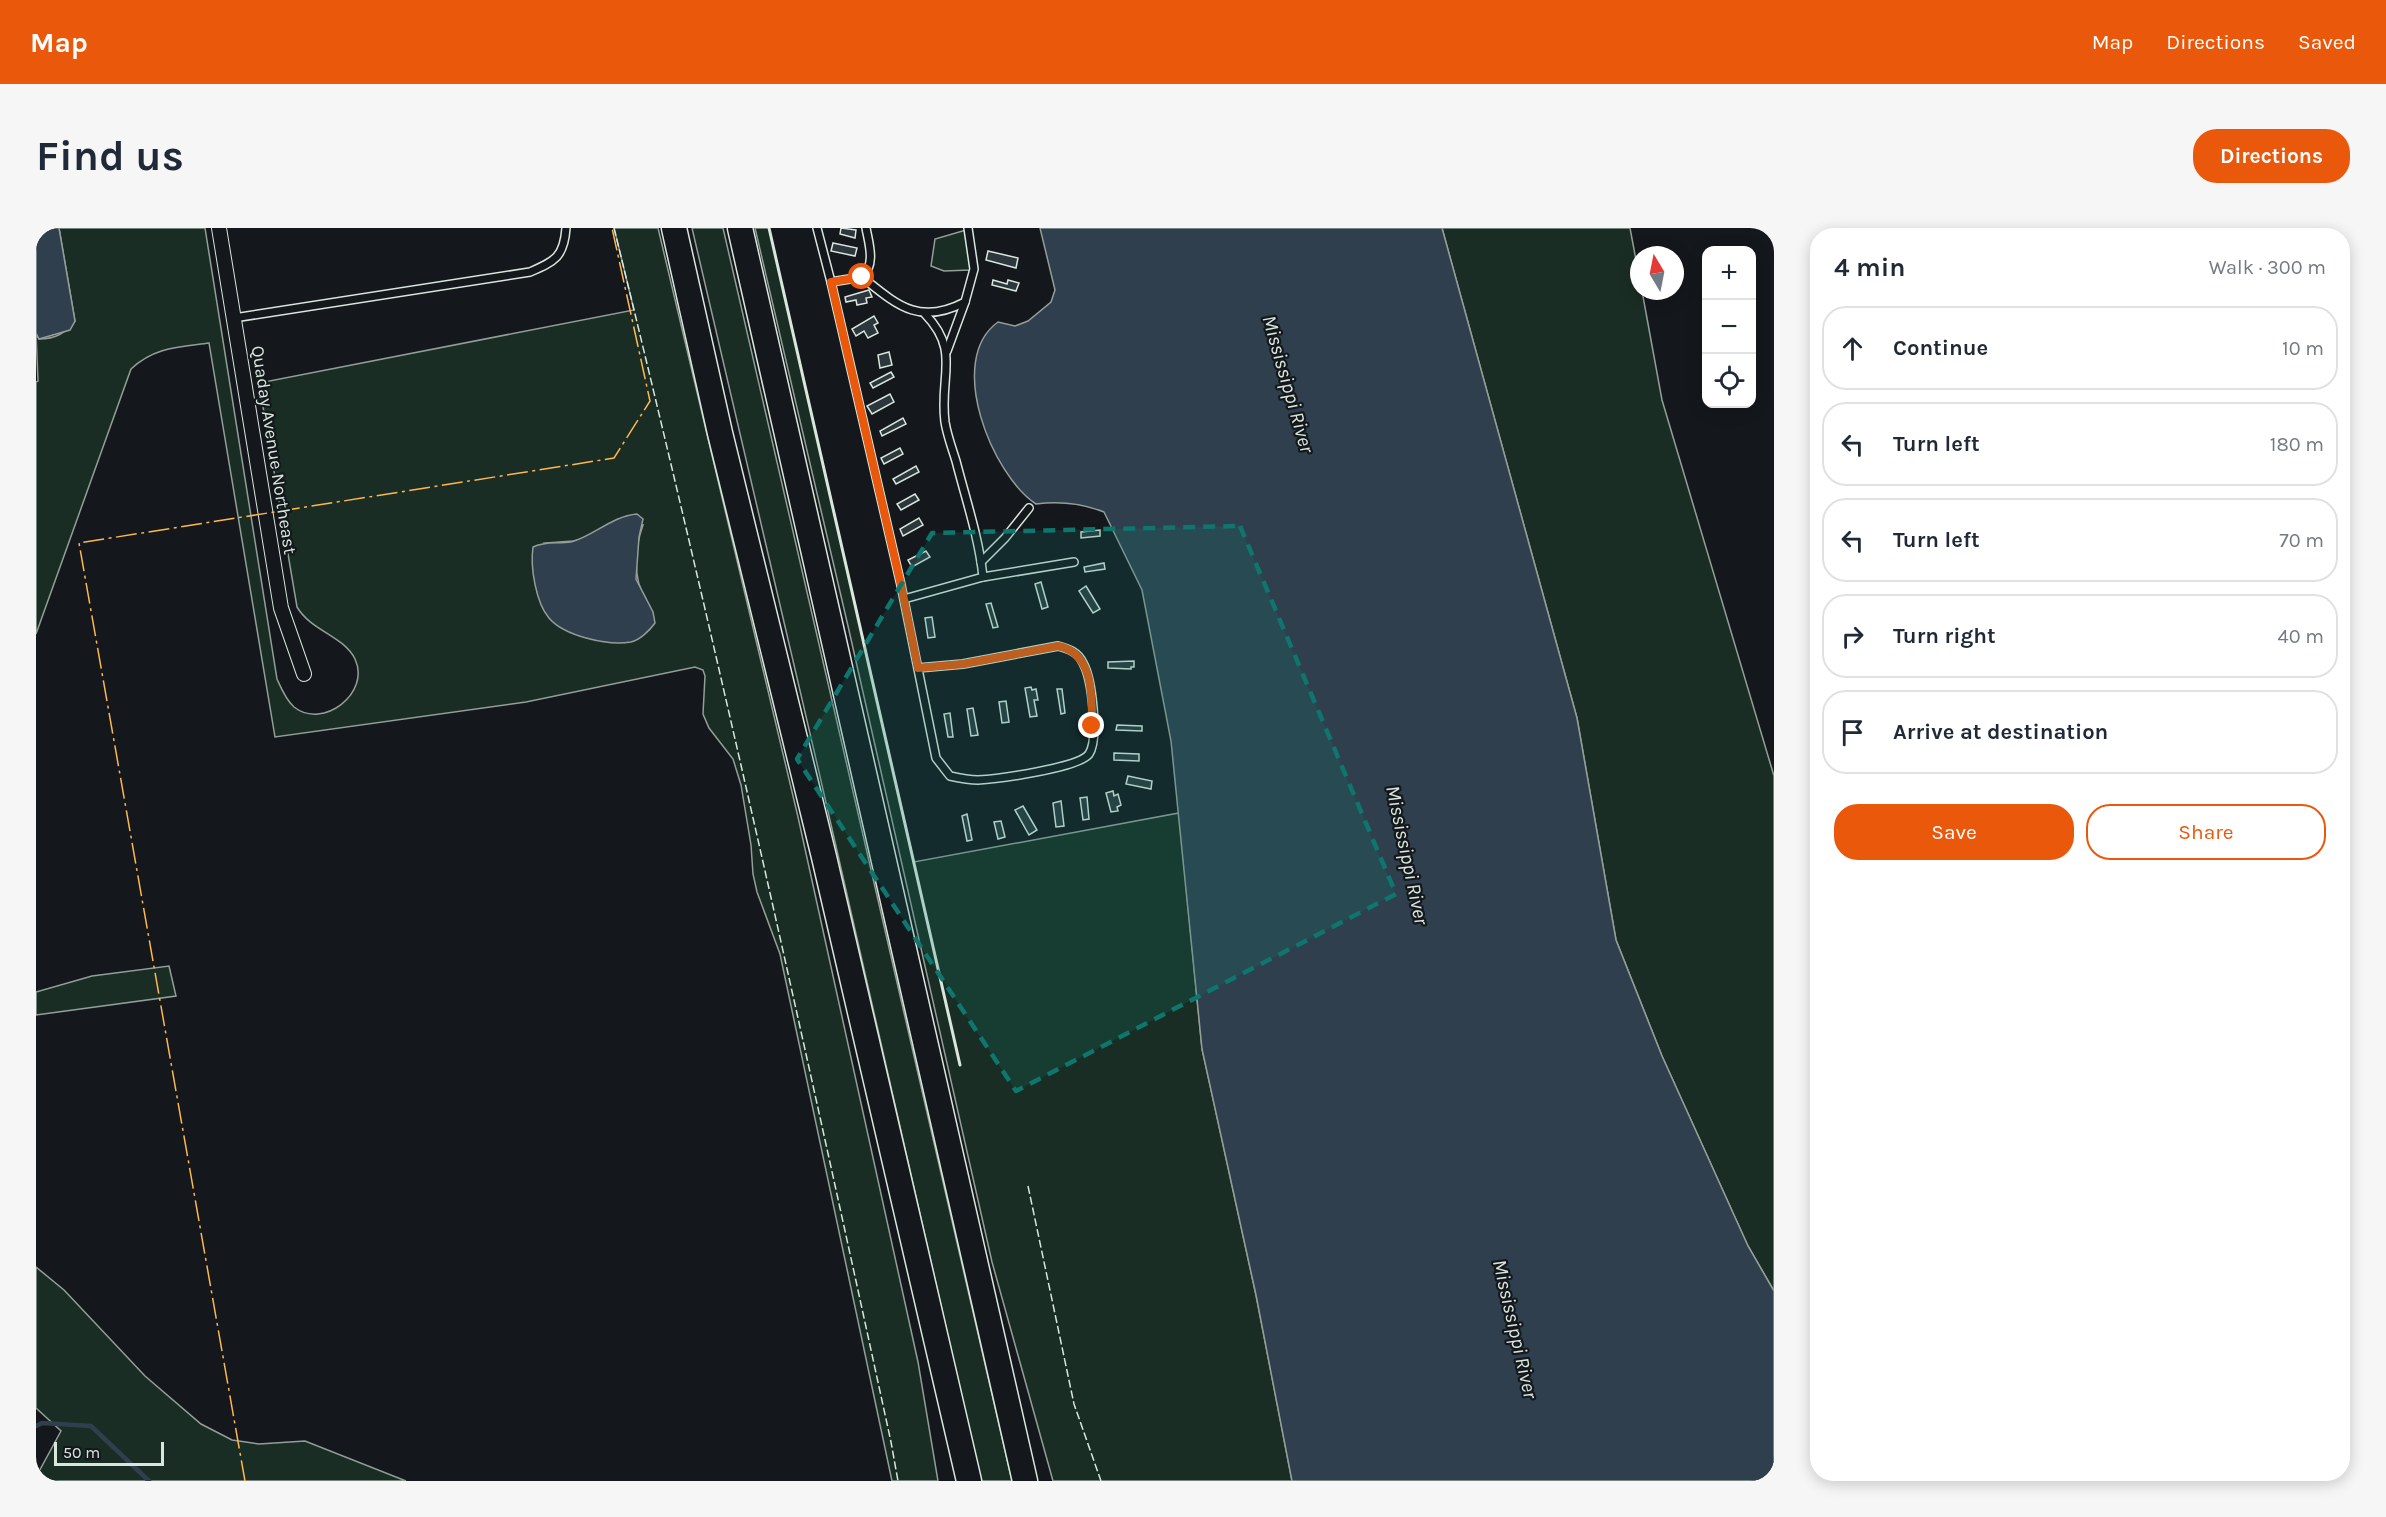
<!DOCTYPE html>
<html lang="en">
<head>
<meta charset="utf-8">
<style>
  :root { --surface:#fff; --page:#f6f6f7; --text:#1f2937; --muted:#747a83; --line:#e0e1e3; --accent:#ea580c }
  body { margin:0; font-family:Karla,sans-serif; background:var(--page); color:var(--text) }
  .controls { position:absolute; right:18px; top:18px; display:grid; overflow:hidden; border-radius:12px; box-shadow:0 3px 15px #0003 }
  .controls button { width:54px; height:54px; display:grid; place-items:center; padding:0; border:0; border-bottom:2px solid var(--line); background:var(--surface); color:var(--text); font:30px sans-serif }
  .compass { position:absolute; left:1594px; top:18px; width:54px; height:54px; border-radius:50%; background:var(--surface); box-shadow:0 3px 15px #0003; rotate:350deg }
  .scale { position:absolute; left:18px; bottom:15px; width:110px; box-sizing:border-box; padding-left:6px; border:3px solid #d8e6dc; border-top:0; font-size:16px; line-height:21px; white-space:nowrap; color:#d8e6dc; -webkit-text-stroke:4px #14181c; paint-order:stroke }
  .stop { position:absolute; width:18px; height:18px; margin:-14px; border:4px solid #ea580c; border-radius:50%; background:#fff }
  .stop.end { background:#ea580c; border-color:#fff; box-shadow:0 2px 6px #0008 }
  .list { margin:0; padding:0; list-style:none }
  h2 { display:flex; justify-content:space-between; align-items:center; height:78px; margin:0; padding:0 24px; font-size:26px }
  h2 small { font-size:20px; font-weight:400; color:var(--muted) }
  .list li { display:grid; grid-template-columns:39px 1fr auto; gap:18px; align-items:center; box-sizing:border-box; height:84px; margin:0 12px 12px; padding:0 12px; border:2px solid var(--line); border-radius:24px }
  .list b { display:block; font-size:22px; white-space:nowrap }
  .list em { font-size:20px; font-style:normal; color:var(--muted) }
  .actions { display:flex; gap:12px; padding:18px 24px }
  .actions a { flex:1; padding:14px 0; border:2px solid var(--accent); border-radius:24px; text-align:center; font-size:21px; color:var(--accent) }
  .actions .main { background:var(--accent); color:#fff }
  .icon { flex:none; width:33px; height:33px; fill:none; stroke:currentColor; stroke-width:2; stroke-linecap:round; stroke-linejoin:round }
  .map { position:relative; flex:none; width:1738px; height:1253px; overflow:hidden; border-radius:24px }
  header { display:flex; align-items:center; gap:36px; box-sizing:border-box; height:84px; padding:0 30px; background:var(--accent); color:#fff }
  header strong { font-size:28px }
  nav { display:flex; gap:33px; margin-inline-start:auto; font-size:21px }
  .intro { display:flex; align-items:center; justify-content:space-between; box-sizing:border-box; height:144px; padding:0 36px }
  h1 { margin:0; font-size:42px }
  .button { padding:15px 27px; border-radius:24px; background:var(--accent); color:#fff; font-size:21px; font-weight:700 }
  main { display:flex; gap:36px; padding:0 36px }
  aside { flex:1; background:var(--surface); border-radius:24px; box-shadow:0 3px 15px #0003 }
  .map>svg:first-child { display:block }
</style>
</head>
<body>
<header>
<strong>Map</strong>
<nav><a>Map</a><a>Directions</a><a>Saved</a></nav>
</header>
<div class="intro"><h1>Find us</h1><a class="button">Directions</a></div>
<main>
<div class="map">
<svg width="1738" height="1253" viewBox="0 0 1738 1253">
  <rect width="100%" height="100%" fill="#14181c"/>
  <g fill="#1a2d24" stroke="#939e99" stroke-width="1.5" fill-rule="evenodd">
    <path d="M23,0H169L241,451C245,460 250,472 258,479C287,502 335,465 319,431C308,408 275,403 261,379L223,155L598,82L578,0H622L762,589L882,1134L902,1253H856L744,726L721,664L717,646L715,617L705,557L697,531L673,500L667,486L669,448L667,442L659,439L490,474L239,509L173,115C143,119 118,119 95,141L0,406V154L2,153L0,105L3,111C20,111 29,105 39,93ZM607,297C599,319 596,351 610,371L509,315L537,313Z"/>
    <path d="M656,0H687L976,1253H945L783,544Z"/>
    <path d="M719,0H733L878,634L1143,585L1166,821L1220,1067L1256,1253H1017L956,1034L812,398Z"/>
    <path d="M1406,0H1594L1603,48V63H1606L1626,172L1738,548V1063L1712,1018L1626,828L1580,712L1541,490Z"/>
    <path d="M930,2L934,42L908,43L895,38L899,11Z"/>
    <path d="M133,738L140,768L0,787V764L56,748Z"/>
    <path d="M0,1039L28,1062L109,1148L165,1196L196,1212L223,1216L269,1213L370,1253H0V1249L25,1203L0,1180Z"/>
  </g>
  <g fill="#2f3f4d" stroke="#939e99" stroke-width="1.5">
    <path d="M0,0H23L39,93L34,102L3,111L0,105Z"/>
    <path d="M1004,0H1406L1541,490L1580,712L1626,828L1712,1018L1738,1063V1253H1256L1220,1067L1166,821L1135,513L1106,362L1068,284C1045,275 1024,273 1000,276C956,247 909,132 962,94L979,98L992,93L1015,74L1019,62Z"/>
    <path d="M601,286L607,291L603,309L600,351L617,384L619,395C614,402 604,412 595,414C572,418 528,408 513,390C500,375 494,339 497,319C509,313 522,316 535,314C556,309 576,288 601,286Z"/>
  </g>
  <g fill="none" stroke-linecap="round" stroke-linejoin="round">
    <path stroke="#2f3f4d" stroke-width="4.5" d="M0,1198L6,1195L55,1198L113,1253"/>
  </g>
  <g fill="#2c363c" stroke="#d8e6dc" stroke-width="1.5">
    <path d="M805,0L820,2L819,10L804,6Z"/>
    <path d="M797,15L821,20L819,28L795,23Z"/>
    <path d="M952,23L982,30L980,40L950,32Z"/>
    <path d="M957,52L971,56L972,52L983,55L980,63L956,57Z"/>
    <path d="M833,62L836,69L830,70L831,75L821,77L820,72L810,74L809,69Z"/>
    <path d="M838,88L842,95L838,97L842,105L832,110L828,103L820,108L816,101Z"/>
    <path d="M853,124L856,137L844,140L842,127Z"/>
    <path d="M855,144L858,149L837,160L834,155Z"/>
    <path d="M854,166L858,174L836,186L831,178Z"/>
    <path d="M867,190L870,196L846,208L844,203Z"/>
    <path d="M864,220L867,226L848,236L845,230Z"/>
    <path d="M880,238L883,244L860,256L857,251Z"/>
    <path d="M879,266L883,272L865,282L861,276Z"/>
    <path d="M883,290L887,297L867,308L864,301Z"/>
    <path d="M1064,302V308L1045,310V304Z"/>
    <path d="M890,323L894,329L876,339L872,332Z"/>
    <path d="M1068,335L1069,341L1049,344L1048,339Z"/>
    <path d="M1005,354L1012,379L1006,381L999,356Z"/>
    <path d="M1050,358L1064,381L1057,385L1043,363Z"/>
    <path d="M955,375L962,399L957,400L950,376Z"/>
    <path d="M896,389L899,409L892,410L889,390Z"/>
    <path d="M1098,433V439H1095V441L1072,440V434Z"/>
    <path d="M995,459L996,462L1000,461L1002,472H998L1001,488L994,489L989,460Z"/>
    <path d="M1021,461H1026L1029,485L1025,486Z"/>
    <path d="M970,473L973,494L966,495L963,474Z"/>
    <path d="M937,480L942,507L935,508L931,481Z"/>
    <path d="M914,485L917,509H912L908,486Z"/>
    <path d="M1081,497L1106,498V503L1080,502Z"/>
    <path d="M1078,525L1103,526V533L1078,532Z"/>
    <path d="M1092,548L1116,553L1115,561L1090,556Z"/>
    <path d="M1077,563L1078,568L1082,566L1085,577L1081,579L1082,583L1075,584L1070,565Z"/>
    <path d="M1051,569L1053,591L1047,592L1044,570Z"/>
    <path d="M1025,573L1028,598L1020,599L1017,575Z"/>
    <path d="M987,578L1001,602L993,607L979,582Z"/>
    <path d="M931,586L936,612L931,613L926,588Z"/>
    <path d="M965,593L969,609L962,611L958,594Z"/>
  </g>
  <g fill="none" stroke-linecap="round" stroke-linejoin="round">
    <defs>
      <g id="lane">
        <path d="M781,0L795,54L826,49C861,77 883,98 929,74L938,41L932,0"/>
        <path d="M826,49C840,37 833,16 830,0"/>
        <path d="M795,54L865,357L900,530L914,548C923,550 932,552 942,552C961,551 1043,540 1053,526C1063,511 1056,451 1047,435C1042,424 1033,421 1022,418L927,436L882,440"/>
        <path d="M198,90L494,44C519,33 528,29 530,0"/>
        <path d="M911,123L929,74"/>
        <path d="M945,334L969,310L993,280"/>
        <path d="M947,349L1038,334"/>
        <path d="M868,371L947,349C943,310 930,272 920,233C916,220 911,207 909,194C903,148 925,123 889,86"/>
      </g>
      <path id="street" d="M183,0L245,380L268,446"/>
      <g id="highway">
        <path d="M638,0L684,205L788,629L933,1253"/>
        <path d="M704,0L989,1253"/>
      </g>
    </defs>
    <use href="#lane" stroke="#d8e6dc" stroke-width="10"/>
    <use href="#street" stroke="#d8e6dc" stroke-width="16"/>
    <use href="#highway" stroke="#d8e6dc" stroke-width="27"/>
    <use href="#lane" stroke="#14181c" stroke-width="7"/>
    <use href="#street" stroke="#14181c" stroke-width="14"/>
    <use href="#highway" stroke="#14181c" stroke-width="24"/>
    <g stroke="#d8e6dc" stroke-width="1.5" stroke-dasharray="8 3" stroke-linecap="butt">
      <path d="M578,0C677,403 767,808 855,1214L862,1253"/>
      <path d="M992,958L1038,1176L1065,1253"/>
    </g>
    <path stroke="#d8e6dc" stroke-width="3" d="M733,0L924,837"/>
    <path stroke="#ffb74d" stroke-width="1.5" stroke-dasharray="21 4.5 3 4.5" stroke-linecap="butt" d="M209,1253L43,315L578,230L614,173L576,0"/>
  </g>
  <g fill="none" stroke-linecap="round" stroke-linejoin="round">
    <path stroke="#ea580c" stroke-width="8" d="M826,49L795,54L865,357L882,440L927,436L1022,418C1058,425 1056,469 1056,498"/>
  </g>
  <path fill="#0f766e" fill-opacity="0.2" stroke="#0f766e" stroke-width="4.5" stroke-dasharray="12 8" stroke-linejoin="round" d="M1204,298L1360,666L980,863L761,531L896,305Z"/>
  <g text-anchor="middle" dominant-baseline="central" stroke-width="4.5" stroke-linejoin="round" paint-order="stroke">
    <g font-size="18" fill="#d8e6dc" stroke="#14181c">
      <text transform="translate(238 222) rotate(81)">Quaday Avenue Northeast</text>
    </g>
    <g font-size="20" font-style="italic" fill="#d8e6dc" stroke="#14181c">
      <text transform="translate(1252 156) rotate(74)">Mississippi River</text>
      <text transform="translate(1371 627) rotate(78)">Mississippi River</text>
      <text transform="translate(1479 1101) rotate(77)">Mississippi River</text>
    </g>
  </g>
</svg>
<div class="controls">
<button>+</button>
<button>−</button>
<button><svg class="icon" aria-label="locate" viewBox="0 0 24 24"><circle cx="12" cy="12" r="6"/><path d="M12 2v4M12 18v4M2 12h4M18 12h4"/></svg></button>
</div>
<svg class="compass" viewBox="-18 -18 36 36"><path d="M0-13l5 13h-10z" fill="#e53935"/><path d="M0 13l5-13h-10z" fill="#747a83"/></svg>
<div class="scale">50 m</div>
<div class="stop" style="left:826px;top:49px"></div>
<div class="stop end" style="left:1056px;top:498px"></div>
</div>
<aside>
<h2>4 min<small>Walk · 300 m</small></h2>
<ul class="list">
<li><svg class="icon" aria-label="ahead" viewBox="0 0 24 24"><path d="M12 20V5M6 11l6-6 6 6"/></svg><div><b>Continue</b></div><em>10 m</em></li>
<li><svg class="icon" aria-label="left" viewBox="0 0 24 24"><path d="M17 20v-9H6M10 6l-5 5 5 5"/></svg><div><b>Turn left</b></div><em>180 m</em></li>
<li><svg class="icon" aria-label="left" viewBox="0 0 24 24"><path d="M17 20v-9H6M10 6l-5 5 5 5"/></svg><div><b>Turn left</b></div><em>70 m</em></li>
<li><svg class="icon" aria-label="right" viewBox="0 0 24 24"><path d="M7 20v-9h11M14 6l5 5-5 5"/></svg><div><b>Turn right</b></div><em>40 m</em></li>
<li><svg class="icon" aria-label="arrive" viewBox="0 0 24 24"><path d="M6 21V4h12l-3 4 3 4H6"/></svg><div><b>Arrive at destination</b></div></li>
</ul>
<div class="actions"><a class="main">Save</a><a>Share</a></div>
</aside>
</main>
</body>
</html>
